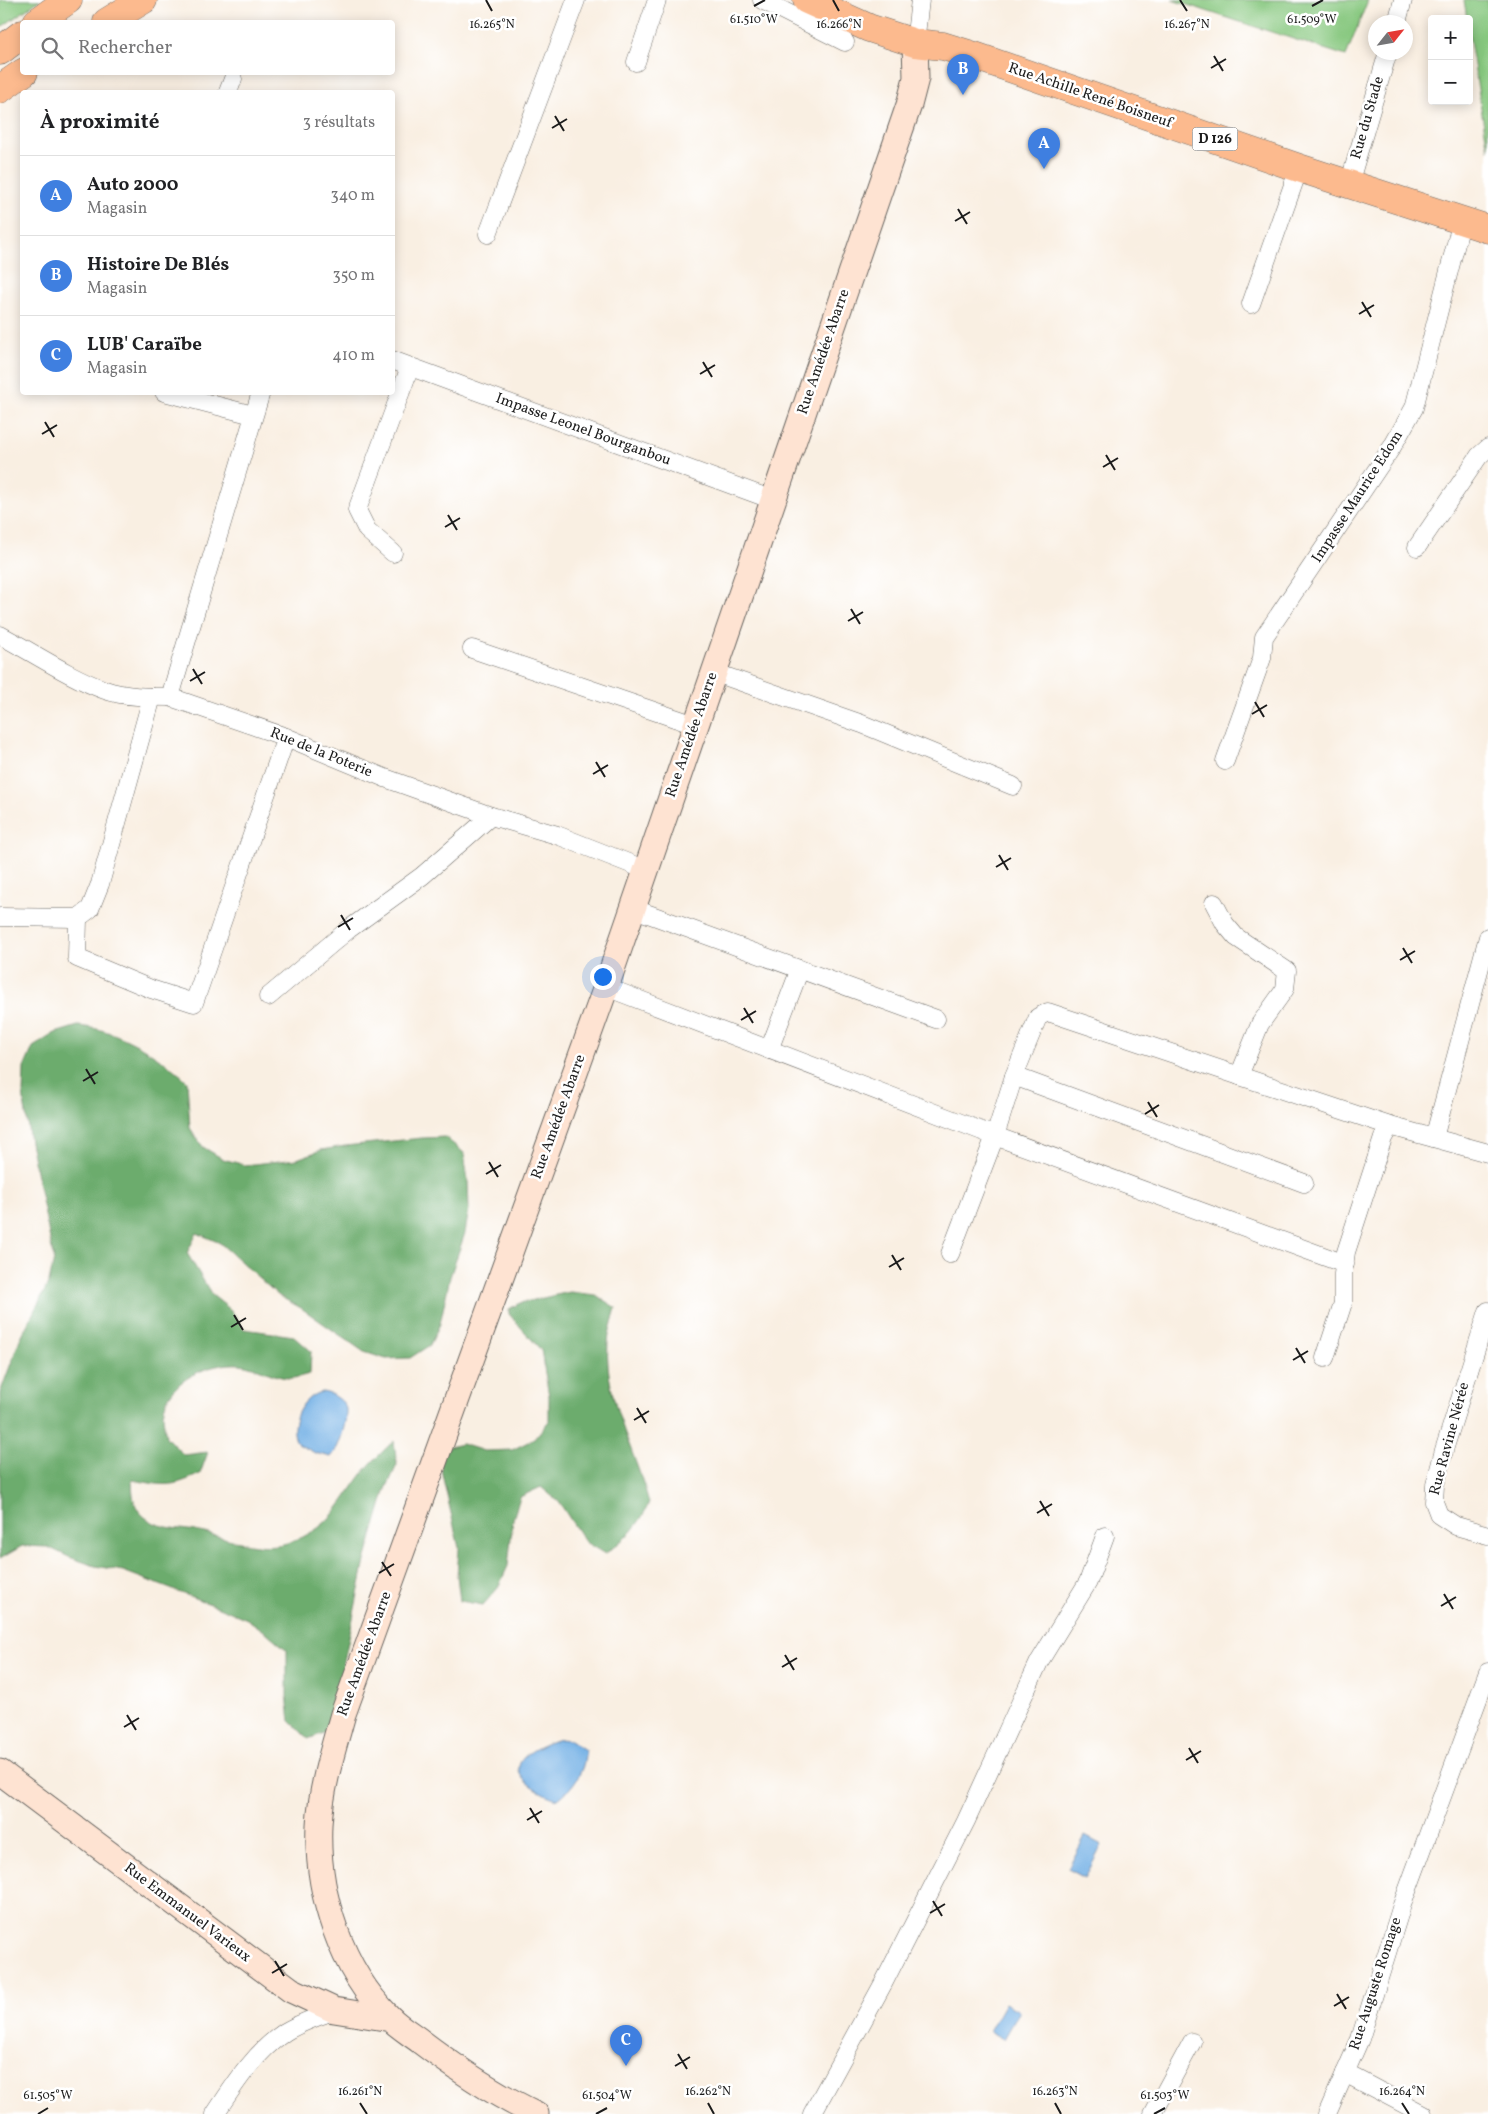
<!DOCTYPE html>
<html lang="fr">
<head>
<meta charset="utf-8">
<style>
  :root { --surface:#fff; --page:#f2f2f2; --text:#202124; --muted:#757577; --line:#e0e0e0; --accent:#d1495b }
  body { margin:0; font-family:Vollkorn,serif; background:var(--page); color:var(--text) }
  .controls { position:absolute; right:15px; top:15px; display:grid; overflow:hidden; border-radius:5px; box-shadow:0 2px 12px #0003 }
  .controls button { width:45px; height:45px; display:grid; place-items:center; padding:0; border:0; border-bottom:1px solid var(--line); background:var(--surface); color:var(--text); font:25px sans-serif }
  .compass { position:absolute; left:1368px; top:15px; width:45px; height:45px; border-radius:50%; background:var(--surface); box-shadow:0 2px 12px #0003; rotate:59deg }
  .you { position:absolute; left:602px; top:976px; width:18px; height:18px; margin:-12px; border:4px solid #fff; border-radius:50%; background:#1a73e8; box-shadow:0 0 0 8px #1a73e833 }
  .badge { display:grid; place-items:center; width:32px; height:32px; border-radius:50%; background:var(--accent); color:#fff; font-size:16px; font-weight:700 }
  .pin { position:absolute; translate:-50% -41px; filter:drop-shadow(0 1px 2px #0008) }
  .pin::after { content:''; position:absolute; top:26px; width:18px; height:15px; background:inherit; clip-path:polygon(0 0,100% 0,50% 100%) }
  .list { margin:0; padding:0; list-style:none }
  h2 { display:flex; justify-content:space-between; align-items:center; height:65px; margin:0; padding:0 20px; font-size:21px }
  h2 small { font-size:16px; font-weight:400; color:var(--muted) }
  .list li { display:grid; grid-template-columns:32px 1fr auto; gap:15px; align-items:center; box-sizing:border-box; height:80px; padding:0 20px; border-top:1px solid var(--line) }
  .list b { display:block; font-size:19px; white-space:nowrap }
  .list p { margin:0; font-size:16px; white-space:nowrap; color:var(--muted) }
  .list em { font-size:16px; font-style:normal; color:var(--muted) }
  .icon { flex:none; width:28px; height:28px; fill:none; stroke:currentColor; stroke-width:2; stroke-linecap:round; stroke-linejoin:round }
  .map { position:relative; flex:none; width:1488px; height:2114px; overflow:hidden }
  .search { position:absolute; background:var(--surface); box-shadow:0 2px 12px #0003; left:20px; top:20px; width:375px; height:55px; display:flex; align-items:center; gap:12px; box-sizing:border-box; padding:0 18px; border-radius:5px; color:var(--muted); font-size:19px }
  .panel { position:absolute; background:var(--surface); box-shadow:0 2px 12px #0003; left:20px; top:90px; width:375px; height:305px; border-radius:5px }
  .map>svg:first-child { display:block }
</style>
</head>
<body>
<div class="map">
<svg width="1488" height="2114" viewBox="0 0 1488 2114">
  <rect width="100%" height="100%" fill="#fff"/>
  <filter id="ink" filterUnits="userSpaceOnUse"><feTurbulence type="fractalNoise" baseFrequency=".02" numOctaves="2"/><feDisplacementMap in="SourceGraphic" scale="10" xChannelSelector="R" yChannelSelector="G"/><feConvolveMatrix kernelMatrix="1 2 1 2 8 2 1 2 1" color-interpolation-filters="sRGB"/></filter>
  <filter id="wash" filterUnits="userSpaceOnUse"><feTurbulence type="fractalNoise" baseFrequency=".0096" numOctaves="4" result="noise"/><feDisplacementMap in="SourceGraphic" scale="20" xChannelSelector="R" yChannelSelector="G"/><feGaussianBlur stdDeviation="1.12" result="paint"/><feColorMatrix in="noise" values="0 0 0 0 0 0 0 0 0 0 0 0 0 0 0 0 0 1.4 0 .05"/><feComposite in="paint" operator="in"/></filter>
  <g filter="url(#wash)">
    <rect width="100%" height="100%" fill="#f9efe2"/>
    <g fill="#86c77e" stroke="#51724d">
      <path d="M0,0H40L0,28Z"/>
      <path d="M1172,0H1368L1346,56Z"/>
      <path d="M1464,0H1488V150L1469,35V19H1467Z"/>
    </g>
    <g fill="#6cac6d" stroke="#446444">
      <path d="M78,1026C86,1027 94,1028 101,1030C131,1038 165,1060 187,1081L190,1128L203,1147L223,1159L245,1165L297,1159L321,1150L345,1146L422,1138L445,1137L464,1153L468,1181L469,1209L465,1233L450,1277L440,1324L430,1345L410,1358L386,1359L364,1352L301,1308L279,1296L220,1243L197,1233L187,1253L212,1295L231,1310L244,1329L294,1336L311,1351L310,1374C304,1375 295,1379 288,1378C273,1377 256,1366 240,1364C210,1362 167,1380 163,1414C163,1421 165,1430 166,1437L184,1455L208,1452L200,1474C168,1489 164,1485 132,1480C133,1497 132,1509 149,1520C164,1530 184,1528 200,1532C242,1541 270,1557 310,1533C333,1521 345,1497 360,1477C370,1463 382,1452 394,1441L397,1465L386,1489L365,1561L344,1661L337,1708L329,1731L308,1739L290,1721L287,1696V1650L267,1633L247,1619L221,1608L123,1571L95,1566L69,1557L48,1547L22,1546L0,1559V1393L20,1339L49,1282L54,1259L30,1142L23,1093L24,1068L33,1047L55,1033Z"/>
      <path d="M570,1292L596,1295L616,1308C614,1317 611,1325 609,1334C600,1393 635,1448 649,1503C638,1528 627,1537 605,1554L585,1542L559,1502L541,1487L520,1497L513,1519L508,1566L498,1588L483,1605L460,1601L457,1576L459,1548L442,1474L439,1449L462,1444L484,1451L512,1450L534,1439L549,1421V1396L541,1350L509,1314V1309L520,1303Z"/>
    </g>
    <g fill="#73b0e5" stroke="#486680">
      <path d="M322,1392C331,1393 344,1399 346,1409C347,1422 339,1449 331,1457L315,1453L298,1444C286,1427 302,1395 322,1392Z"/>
      <path d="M560,1739L570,1740L585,1750C586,1770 573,1788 558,1799C547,1796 540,1792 530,1785C499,1762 540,1745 560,1739Z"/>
      <path d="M1085,1836L1102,1845L1085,1878L1068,1869Z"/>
      <path d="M1005,2003L1019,2011L1003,2039L989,2031Z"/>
    </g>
  </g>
  <g filter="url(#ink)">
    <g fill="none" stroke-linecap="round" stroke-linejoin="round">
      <defs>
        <g id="street">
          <path d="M762,0L845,42"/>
          <path d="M1397,22L1403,0"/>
          <path d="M915,43L920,0"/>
          <path d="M636,62L657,0"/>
          <path d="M228,92L233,79"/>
          <path d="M1349,184L1388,52"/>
          <path d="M488,234L576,0"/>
          <path d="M1251,304L1299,168"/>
          <path d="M392,360L773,500"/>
          <path d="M164,392L253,415"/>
          <path d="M1417,547L1479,456L1488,448"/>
          <path d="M393,553L367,530L357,510L410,367"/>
          <path d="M0,635C34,653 69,677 105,690C125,697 149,697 170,697L286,737L385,778L491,816L557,835L646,870"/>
          <path d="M472,649L695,725"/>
          <path d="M713,672L862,724L1013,786"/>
          <path d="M170,697L261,392"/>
          <path d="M1225,761L1262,658L1264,637L1392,447L1414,408L1462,220"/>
          <path d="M1214,903L1225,924L1236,937L1287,971L1285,989L1260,1024L1239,1076"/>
          <path d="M632,908L936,1019"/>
          <path d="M0,917L78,918L90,909L100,884L152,697"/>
          <path d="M78,918L77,958L151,989L194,1003L286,737"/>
          <path d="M606,987L995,1136L1014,1076L1038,1017L1048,1012L1390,1126L1488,1153"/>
          <path d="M268,997L349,929L422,876L491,816"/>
          <path d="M769,1050L800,969"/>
          <path d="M1014,1076L1304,1183"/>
          <path d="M1434,1138L1488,937"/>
          <path d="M950,1254L995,1136L1345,1264"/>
          <path d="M1488,1311L1444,1450L1435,1485L1434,1502L1439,1515L1456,1526L1488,1535"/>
          <path d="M1325,1358L1343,1303V1274L1346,1252L1383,1138L1390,1126"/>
          <path d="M1345,2073L1423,2114"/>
          <path d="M215,2114C234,2085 255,2052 285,2032C299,2023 318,2017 334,2010"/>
          <path d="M812,2114L883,1984L966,1821L1039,1662L1088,1582L1105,1536"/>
          <path d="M1153,2114L1192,2042"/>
          <path d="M1327,2114L1360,2039L1402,1905L1488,1672"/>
        </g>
        <g id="secondary">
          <path d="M0,1772L291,1990L334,2010L391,2019"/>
          <path d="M536,2114C494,2094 457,2069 420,2041C411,2034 399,2027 390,2018C341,1970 316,1893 319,1825C321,1787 333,1750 343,1714L606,987L909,105L916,78L915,43"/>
        </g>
        <path id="primary" d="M807,0L869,28L915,43L943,46L972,55L1299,168L1488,229"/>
        <g id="highway">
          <path d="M37,22L68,0"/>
          <path d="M107,22L143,0"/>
          <path d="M0,51L22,34"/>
          <path d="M0,89L24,72"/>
        </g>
      </defs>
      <use href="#street" stroke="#696661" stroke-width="19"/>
      <use href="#secondary" stroke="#696661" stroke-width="27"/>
      <use href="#primary" stroke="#696661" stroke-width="29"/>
      <use href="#highway" stroke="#696661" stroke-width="29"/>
      <use href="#street" stroke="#fff" stroke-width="18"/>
      <use href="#secondary" stroke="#fee3d2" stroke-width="25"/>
      <use href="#primary" stroke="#fcba8e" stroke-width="28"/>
      <use href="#highway" stroke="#fcba8e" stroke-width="28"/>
    </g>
  </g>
  <path fill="none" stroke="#1c1c1c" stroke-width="2" d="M486,0L492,11M833,0L839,11M1180,0L1187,11M754,6L765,0M1312,6L1323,0M1214,56L1223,71M1211,68L1226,59M555,116L564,131M552,128L567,119M958,209L967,224M955,221L970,212M1362,302L1371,317M1359,314L1374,305M703,362L712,377M700,374L715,365M45,422L54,437M42,434L57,425M1106,455L1115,470M1103,467L1118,458M448,515L457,530M445,527L460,518M851,609L860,624M848,621L863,612M193,669L202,684M190,681L205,672M1255,702L1264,717M1252,714L1267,705M596,762L605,777M593,774L608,765M999,855L1008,870M996,867L1011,858M341,915L350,930M338,927L353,918M1403,948L1412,963M1400,960L1415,951M744,1008L753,1023M741,1020L756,1011M86,1069L95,1084M83,1081L98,1072M1148,1102L1157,1117M1145,1114L1159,1105M489,1162L498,1177M486,1174L501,1165M892,1255L901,1270M889,1267L904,1258M234,1315L243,1330M231,1327L246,1318M1296,1348L1305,1363M1293,1360L1308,1351M637,1408L646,1423M634,1420L649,1411M1040,1501L1049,1516M1037,1513L1052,1504M382,1562L391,1576M379,1573L394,1564M1444,1594L1453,1609M1441,1606L1456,1597M785,1655L794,1670M782,1667L797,1658M127,1715L136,1730M124,1727L139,1718M1189,1748L1198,1763M1186,1760L1201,1751M530,1808L539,1823M527,1820L542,1811M933,1901L942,1916M930,1913L945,1904M275,1961L284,1976M272,1973L287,1964M1337,1994L1346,2009M1334,2006L1349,1997M678,2054L687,2069M675,2066L690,2057M360,2103L367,2114M708,2103L714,2114M1055,2103L1061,2114M1402,2103L1409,2114M38,2114L48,2108M596,2114L607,2108M1154,2114L1165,2108"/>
  <g text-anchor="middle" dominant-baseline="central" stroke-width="5" stroke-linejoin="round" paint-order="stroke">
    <rect fill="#fff" stroke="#606060" stroke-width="1" x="1192.5" y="127.5" width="45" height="23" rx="4"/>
    <g font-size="14" font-weight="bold" fill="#1c1c1c">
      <text x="1215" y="139">D 126</text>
    </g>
    <g font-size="15" fill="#1c1c1c" stroke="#fff">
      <text transform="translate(1090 96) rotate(19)">Rue Achille René Boisneuf</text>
      <text transform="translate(1368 118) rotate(-74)">Rue du Stade</text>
      <text transform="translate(824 352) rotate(-71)">Rue Amédée Abarre</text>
      <text transform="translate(583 430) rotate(20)">Impasse Leonel Bourganbou</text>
      <text transform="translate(1358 497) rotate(-57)">Impasse Maurice Edom</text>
      <text transform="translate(692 735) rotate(-71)">Rue Amédée Abarre</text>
      <text transform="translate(321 753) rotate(22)">Rue de la Poterie</text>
      <text transform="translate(559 1117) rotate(-70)">Rue Amédée Abarre</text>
      <text transform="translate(1450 1439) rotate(-75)">Rue Ravine Nérée</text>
      <text transform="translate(365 1654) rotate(-70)">Rue Amédée Abarre</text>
      <text transform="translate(187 1913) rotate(37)">Rue Emmanuel Varieux</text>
      <text transform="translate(1376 1984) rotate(-72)">Rue Auguste Romage</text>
    </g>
  </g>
  <g font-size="12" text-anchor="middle" fill="#1c1c1c" stroke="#fff" stroke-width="5" stroke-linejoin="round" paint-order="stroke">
    <text x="754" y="23">61.510°W</text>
    <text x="1312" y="23">61.509°W</text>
    <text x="492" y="28">16.265°N</text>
    <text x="839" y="28">16.266°N</text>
    <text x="1187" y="28">16.267°N</text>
    <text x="360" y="2095">16.261°N</text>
    <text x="708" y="2095">16.262°N</text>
    <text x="1055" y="2095">16.263°N</text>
    <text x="1402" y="2095">16.264°N</text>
    <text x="48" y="2099">61.505°W</text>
    <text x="607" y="2099">61.504°W</text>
    <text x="1165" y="2099">61.503°W</text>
  </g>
</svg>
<div class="controls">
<button>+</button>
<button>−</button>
</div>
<svg class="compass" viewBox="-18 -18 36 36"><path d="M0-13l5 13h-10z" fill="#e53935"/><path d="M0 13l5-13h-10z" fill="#757577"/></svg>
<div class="you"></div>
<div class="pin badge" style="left:1044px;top:169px;background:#3f7fe0">A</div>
<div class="pin badge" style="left:963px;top:95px;background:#3f7fe0">B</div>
<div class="pin badge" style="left:626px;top:2066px;background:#3f7fe0">C</div>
<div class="search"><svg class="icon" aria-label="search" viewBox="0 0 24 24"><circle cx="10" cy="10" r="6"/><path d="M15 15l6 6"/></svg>Rechercher</div>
<section class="panel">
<h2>À proximité<small>3 résultats</small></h2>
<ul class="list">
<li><span class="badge" style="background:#3f7fe0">A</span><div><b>Auto 2000</b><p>Magasin</p></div><em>340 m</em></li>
<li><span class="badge" style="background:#3f7fe0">B</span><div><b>Histoire De Blés</b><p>Magasin</p></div><em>350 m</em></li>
<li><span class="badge" style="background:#3f7fe0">C</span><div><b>LUB' Caraïbe</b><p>Magasin</p></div><em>410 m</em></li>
</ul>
</section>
</div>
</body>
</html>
